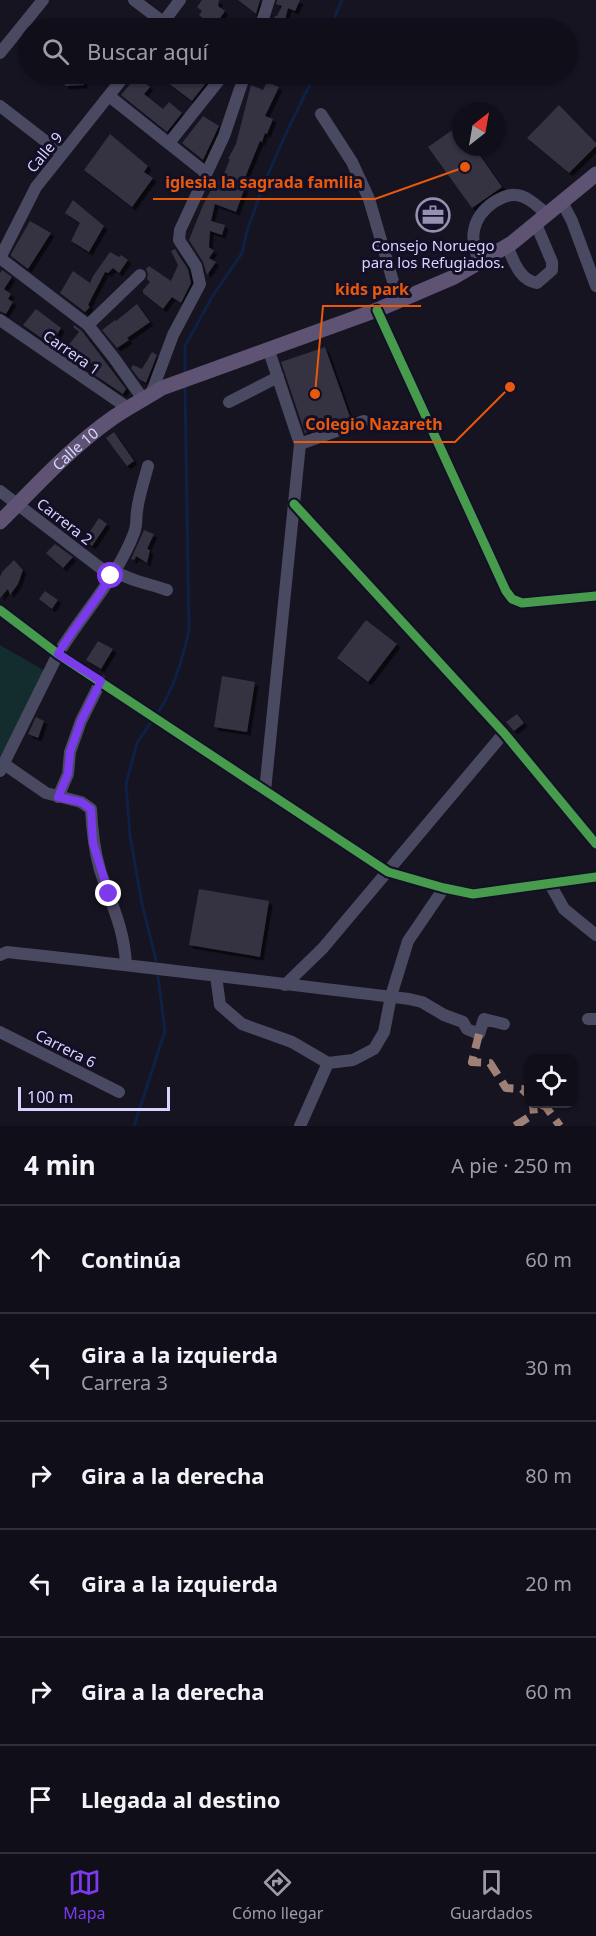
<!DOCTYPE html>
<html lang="es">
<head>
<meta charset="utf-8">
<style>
  :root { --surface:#100f19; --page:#1e1d26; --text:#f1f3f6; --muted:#9c9ca2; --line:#302f38; --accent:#7c3aed }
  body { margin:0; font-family:"Noto Sans",sans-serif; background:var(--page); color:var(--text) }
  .controls { position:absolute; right:18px; bottom:18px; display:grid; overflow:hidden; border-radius:12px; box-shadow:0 2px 4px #0004 }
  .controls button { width:54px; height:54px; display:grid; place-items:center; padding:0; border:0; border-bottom:2px solid var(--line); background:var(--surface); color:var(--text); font:30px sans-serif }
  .compass { position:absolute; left:452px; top:102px; width:54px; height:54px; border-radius:50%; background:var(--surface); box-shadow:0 2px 4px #0004; rotate:31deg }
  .scale { position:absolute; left:18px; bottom:15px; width:152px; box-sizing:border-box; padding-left:6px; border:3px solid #d9d4ff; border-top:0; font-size:16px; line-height:21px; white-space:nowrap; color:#d9d4ff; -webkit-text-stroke:4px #130f26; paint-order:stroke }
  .stop { position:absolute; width:18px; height:18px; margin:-14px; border:4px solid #7c3aed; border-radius:50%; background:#fff }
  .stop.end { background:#7c3aed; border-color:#fff; box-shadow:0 2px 6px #0008 }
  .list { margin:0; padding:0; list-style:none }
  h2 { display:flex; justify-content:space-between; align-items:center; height:78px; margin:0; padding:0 24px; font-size:26px }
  h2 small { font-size:20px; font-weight:400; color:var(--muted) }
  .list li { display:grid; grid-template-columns:39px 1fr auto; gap:18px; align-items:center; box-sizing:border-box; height:108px; padding:0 24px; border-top:2px solid var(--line) }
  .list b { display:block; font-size:22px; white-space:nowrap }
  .list p { margin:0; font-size:20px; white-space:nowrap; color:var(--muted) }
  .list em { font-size:20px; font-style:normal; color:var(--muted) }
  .icon { flex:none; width:33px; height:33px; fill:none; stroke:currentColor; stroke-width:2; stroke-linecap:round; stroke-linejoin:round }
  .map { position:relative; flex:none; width:596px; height:1126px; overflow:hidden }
  .search { position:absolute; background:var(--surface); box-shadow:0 2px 4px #0004; left:18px; right:18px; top:18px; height:66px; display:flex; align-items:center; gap:15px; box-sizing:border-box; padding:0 21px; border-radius:33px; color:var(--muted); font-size:22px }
  .sheet { height:726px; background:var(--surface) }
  nav { display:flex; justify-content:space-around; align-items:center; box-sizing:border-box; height:84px; border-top:2px solid var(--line); background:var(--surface); font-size:16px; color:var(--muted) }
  nav a { display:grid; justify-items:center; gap:3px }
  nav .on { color:var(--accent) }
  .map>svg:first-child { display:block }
</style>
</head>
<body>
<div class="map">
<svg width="596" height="1126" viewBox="0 0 596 1126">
  <defs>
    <filter id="shadow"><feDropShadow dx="3.5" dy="3.5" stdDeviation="0" flood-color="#0009"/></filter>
  </defs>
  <rect width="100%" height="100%" fill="#161421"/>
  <path fill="#132c2d" d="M0,645L45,671L0,757Z"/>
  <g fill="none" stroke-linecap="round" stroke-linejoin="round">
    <g stroke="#0d2144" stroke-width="3">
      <path d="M330,28L342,0"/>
      <path d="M185,376V346L212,297L242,253L247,231L265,181L288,129L315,74"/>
      <path d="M157,714C174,689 182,660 189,631L185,385"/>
      <path d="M153,719L137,743L126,784L130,836L142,904L156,960"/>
      <path d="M134,1126L165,1031L158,977"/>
    </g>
  </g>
  <g fill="#343243" filter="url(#shadow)">
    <path d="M202,0H219L218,6L225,11L214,27L199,15L202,11L197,7Z"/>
    <path d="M238,0H260L256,14Z"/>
    <path d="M277,0H300L295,11L288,8L283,28H273L275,16H277L282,6L276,4Z"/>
    <path d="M64,74H83L84,85L65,86Z"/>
    <path d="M169,74H213L192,101L164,80Z"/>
    <path d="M137,76L150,87L144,94L163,109L169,102L182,113L167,132L121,95Z"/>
    <path d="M267,82L279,87L265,116L273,119L267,134L265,133L262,142L260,141L244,180L246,181L244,190L236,212L215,204L211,221L225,225L222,235L210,231L209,247L214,251L209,258L216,262L207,275L203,262L189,240L203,205L217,179L221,181L230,159H228L236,144L251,85L263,90Z"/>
    <path d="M559,105L596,143V146L569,173L527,138Z"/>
    <path d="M203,116L219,126L203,160L182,143Z"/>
    <path d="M461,124V147H474L502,187L472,208L428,147Z"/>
    <path d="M110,134L148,166L144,172L153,178L132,207L84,170Z"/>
    <path d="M73,200L104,226L89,252L71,241L80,223L65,213Z"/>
    <path d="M30,221L51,233L28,269L11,256V254Z"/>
    <path d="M175,249L188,269L191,283L181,303L172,297L163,309L143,293V290L150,282L147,279L148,274L146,269L149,266L171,281L178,265L171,251Z"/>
    <path d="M110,252L119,257L121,255L128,260L119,273L113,268L108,273L105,272L88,305L90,307L85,312L60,293L73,271L90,283L93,276Z"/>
    <path d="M2,270L12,277L4,289L11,294L8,299L13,302L6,314L0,311V273Z"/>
    <path d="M137,304L150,322L127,338L129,340L117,348L102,330L115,320L116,321Z"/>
    <path d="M36,309L61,328L51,345L23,325Z"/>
    <path d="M74,325L82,331L126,389L123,394L93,374L97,367L77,356L73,360L63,352L79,332L73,327Z"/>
    <path d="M325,347L350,417L305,433L281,362Z"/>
    <path d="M152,352L157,355L146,383L139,379L131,368L133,365L142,369Z"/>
    <path d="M114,432L134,461L127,466L106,438Z"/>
    <path d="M99,518L107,524L92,546L84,540Z"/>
    <path d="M144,530L154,534L147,549L150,550L147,563L136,556L134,560L131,559Z"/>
    <path d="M55,544L73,557L63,568L46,553Z"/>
    <path d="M14,560L23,570L18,584L10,595L8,589L0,598V577L2,572Z"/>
    <path d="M45,591L58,600L52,609L39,599Z"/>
    <path d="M366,620L397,644L368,682L337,658Z"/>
    <path d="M98,641L113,649L101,669L86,660Z"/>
    <path d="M222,676L255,682L247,732L214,727Z"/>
    <path d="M517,714L524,723L514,731L506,722Z"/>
    <path d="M36,717L44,721L38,738L28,734Z"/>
    <path d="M199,889L269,901L260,957L189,945Z"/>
  </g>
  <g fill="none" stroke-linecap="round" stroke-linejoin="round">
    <g stroke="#4a4962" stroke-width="12">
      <path d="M134,0L171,28"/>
      <path d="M159,28L180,0"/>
      <path d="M260,28L269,0"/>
      <path d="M0,53L43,0"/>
      <path d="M109,96L206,173"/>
      <path d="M0,106L62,154"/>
      <path d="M321,114L352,162L369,199L399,302"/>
      <path d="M169,143L224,74"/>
      <path d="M562,202L572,221L596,286"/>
      <path d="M507,246C514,261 519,280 537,283L552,270V262L536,224"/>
      <path d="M0,258L36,187L126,74"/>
      <path d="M0,258L88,325L114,358L143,399"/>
      <path d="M480,262C468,239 472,217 494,202C501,198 508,194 516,195C528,196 538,207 547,214"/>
      <path d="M377,310L506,591L512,599L522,603L596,596"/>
      <path d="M0,320L128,408"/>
      <path d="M88,325L140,275"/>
      <path d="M151,394L173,335L200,284L196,266L179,240L180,230L224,136L245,74"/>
      <path d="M229,402L278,377"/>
      <path d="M300,444L364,421"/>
      <path d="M0,491L111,576"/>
      <path d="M294,504L504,733L596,844"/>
      <path d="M115,571C132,582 148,583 167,590"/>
      <path d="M0,610L58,654L388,872L444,888L473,894L596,877"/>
      <path d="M4,764L46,793L81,802L91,809C92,830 94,849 100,870C111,904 124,927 126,964"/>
      <path d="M0,771L58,654C83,613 117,578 134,533C137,526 136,518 137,511C139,495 144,481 148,466"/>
      <path d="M265,791L300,444L269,351"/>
      <path d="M58,797L68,774L70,752L81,721L101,681"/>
      <path d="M550,884L564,909L596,935"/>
      <path d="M0,955L7,952C141,966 275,983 409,999L422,1002L444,1015L463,1022L467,1029L479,1034L484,1019L504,1024"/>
      <path d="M216,976L220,1005L242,1024L292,1042L328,1063"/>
      <path d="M285,985L323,948L504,733"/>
      <path d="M588,1019H596"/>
      <path d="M0,1032L119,1092"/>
      <path d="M300,1126L328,1063L353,1060L374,1049L384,1032L391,996L408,941L444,888"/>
    </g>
    <path stroke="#5e5373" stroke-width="15" id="s1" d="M0,522C36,486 72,446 114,417C129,407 146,398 162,388L377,310L454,277L512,243L596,174"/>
    <g stroke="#9e8076" stroke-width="8" stroke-dasharray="15 8" stroke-linecap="butt">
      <path d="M479,1034L472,1062L490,1063L506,1088L522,1089L528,1095"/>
      <path d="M540,1104L546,1107L560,1126"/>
      <path d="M515,1126L534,1114L533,1104"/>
    </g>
    <defs>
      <g id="cycleway">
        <path d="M377,310L506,591L512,599L522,603L596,596"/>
        <path d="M294,504L504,733L596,844"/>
        <path d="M0,610L58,654L388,872L444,888L473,894L596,877"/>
      </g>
    </defs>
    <use href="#cycleway" stroke="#130f26" stroke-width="13"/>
    <use href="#cycleway" stroke="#469c4c" stroke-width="9"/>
  </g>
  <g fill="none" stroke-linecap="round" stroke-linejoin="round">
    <path stroke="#7c3aed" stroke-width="8" d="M109,894L93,843L91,809L81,802L58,797L68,774L70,752L81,721L101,681L58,654C74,627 95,603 111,576"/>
  </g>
  <defs>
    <symbol id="office-ring" viewBox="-11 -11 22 22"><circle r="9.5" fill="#130f26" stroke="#9591b1" stroke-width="1.5"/><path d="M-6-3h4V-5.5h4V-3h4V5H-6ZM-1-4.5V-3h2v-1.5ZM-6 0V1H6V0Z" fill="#9591b1"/></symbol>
  </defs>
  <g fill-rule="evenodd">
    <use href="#office-ring" x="414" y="196" width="38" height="38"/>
  </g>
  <g text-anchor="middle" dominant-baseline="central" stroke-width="6" stroke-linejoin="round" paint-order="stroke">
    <g font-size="15" fill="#d9d4ff" stroke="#130f26">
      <text transform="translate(44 152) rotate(-51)">Calle 9</text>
      <text transform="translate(72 352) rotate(35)">Carrera 1</text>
      <text stroke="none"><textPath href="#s1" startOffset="105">Calle 10</textPath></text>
      <text transform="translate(65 521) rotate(38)">Carrera 2</text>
      <text transform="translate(66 1048) rotate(27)">Carrera 6</text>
    </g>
    <g font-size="15" fill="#d9d4ff" stroke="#130f26">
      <text x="433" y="245">Consejo Noruego<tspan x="433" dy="17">para los Refugiados.</tspan></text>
    </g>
  </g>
  <path fill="none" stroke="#e8590c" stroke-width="2" d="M465 167L375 199H153M315 394L323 306H421M510 387L455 442H294"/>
  <g fill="#e8590c" stroke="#130f26" stroke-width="2">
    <circle cx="465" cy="167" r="6"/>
    <circle cx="315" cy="394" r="6"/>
    <circle cx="510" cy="387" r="6"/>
  </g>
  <g font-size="16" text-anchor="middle" font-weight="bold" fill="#e8590c" stroke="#130f26" stroke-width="6" stroke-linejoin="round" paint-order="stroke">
    <text x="264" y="188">iglesia la sagrada familia</text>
    <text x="372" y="295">kids park</text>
    <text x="374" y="430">Colegio Nazareth</text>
  </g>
</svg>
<div class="controls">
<button><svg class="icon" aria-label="locate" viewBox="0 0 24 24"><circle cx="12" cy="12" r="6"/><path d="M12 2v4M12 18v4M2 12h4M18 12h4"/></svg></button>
</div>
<svg class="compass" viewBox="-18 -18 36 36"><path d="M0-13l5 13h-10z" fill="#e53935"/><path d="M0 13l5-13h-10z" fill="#9c9ca2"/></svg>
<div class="scale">100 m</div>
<div class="stop" style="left:111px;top:576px"></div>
<div class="stop end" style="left:109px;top:894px"></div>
<div class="search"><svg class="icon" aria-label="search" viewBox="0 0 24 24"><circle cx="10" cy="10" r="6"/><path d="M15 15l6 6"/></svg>Buscar aquí</div>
</div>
<section class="sheet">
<h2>4 min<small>A pie · 250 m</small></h2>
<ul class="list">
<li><svg class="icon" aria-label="ahead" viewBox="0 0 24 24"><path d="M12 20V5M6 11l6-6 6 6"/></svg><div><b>Continúa</b></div><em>60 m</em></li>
<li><svg class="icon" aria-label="left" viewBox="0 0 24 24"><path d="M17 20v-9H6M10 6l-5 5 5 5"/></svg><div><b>Gira a la izquierda</b><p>Carrera 3</p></div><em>30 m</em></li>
<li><svg class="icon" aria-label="right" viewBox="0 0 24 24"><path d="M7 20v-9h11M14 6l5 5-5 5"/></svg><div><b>Gira a la derecha</b></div><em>80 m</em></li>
<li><svg class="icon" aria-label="left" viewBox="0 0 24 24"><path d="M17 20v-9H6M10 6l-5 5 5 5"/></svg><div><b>Gira a la izquierda</b></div><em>20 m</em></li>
<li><svg class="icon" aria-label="right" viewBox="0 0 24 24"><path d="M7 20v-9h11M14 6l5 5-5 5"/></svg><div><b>Gira a la derecha</b></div><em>60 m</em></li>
<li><svg class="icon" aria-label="arrive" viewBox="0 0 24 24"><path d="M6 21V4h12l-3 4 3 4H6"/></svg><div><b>Llegada al destino</b></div></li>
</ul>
</section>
<nav>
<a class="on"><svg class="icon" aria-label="map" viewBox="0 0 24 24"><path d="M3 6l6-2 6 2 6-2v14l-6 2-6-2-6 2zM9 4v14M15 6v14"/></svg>Mapa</a>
<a><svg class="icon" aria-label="directions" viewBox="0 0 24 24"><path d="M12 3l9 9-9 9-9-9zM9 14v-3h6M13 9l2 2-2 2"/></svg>Cómo llegar</a>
<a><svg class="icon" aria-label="saved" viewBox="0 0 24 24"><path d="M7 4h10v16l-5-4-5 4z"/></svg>Guardados</a>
</nav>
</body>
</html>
